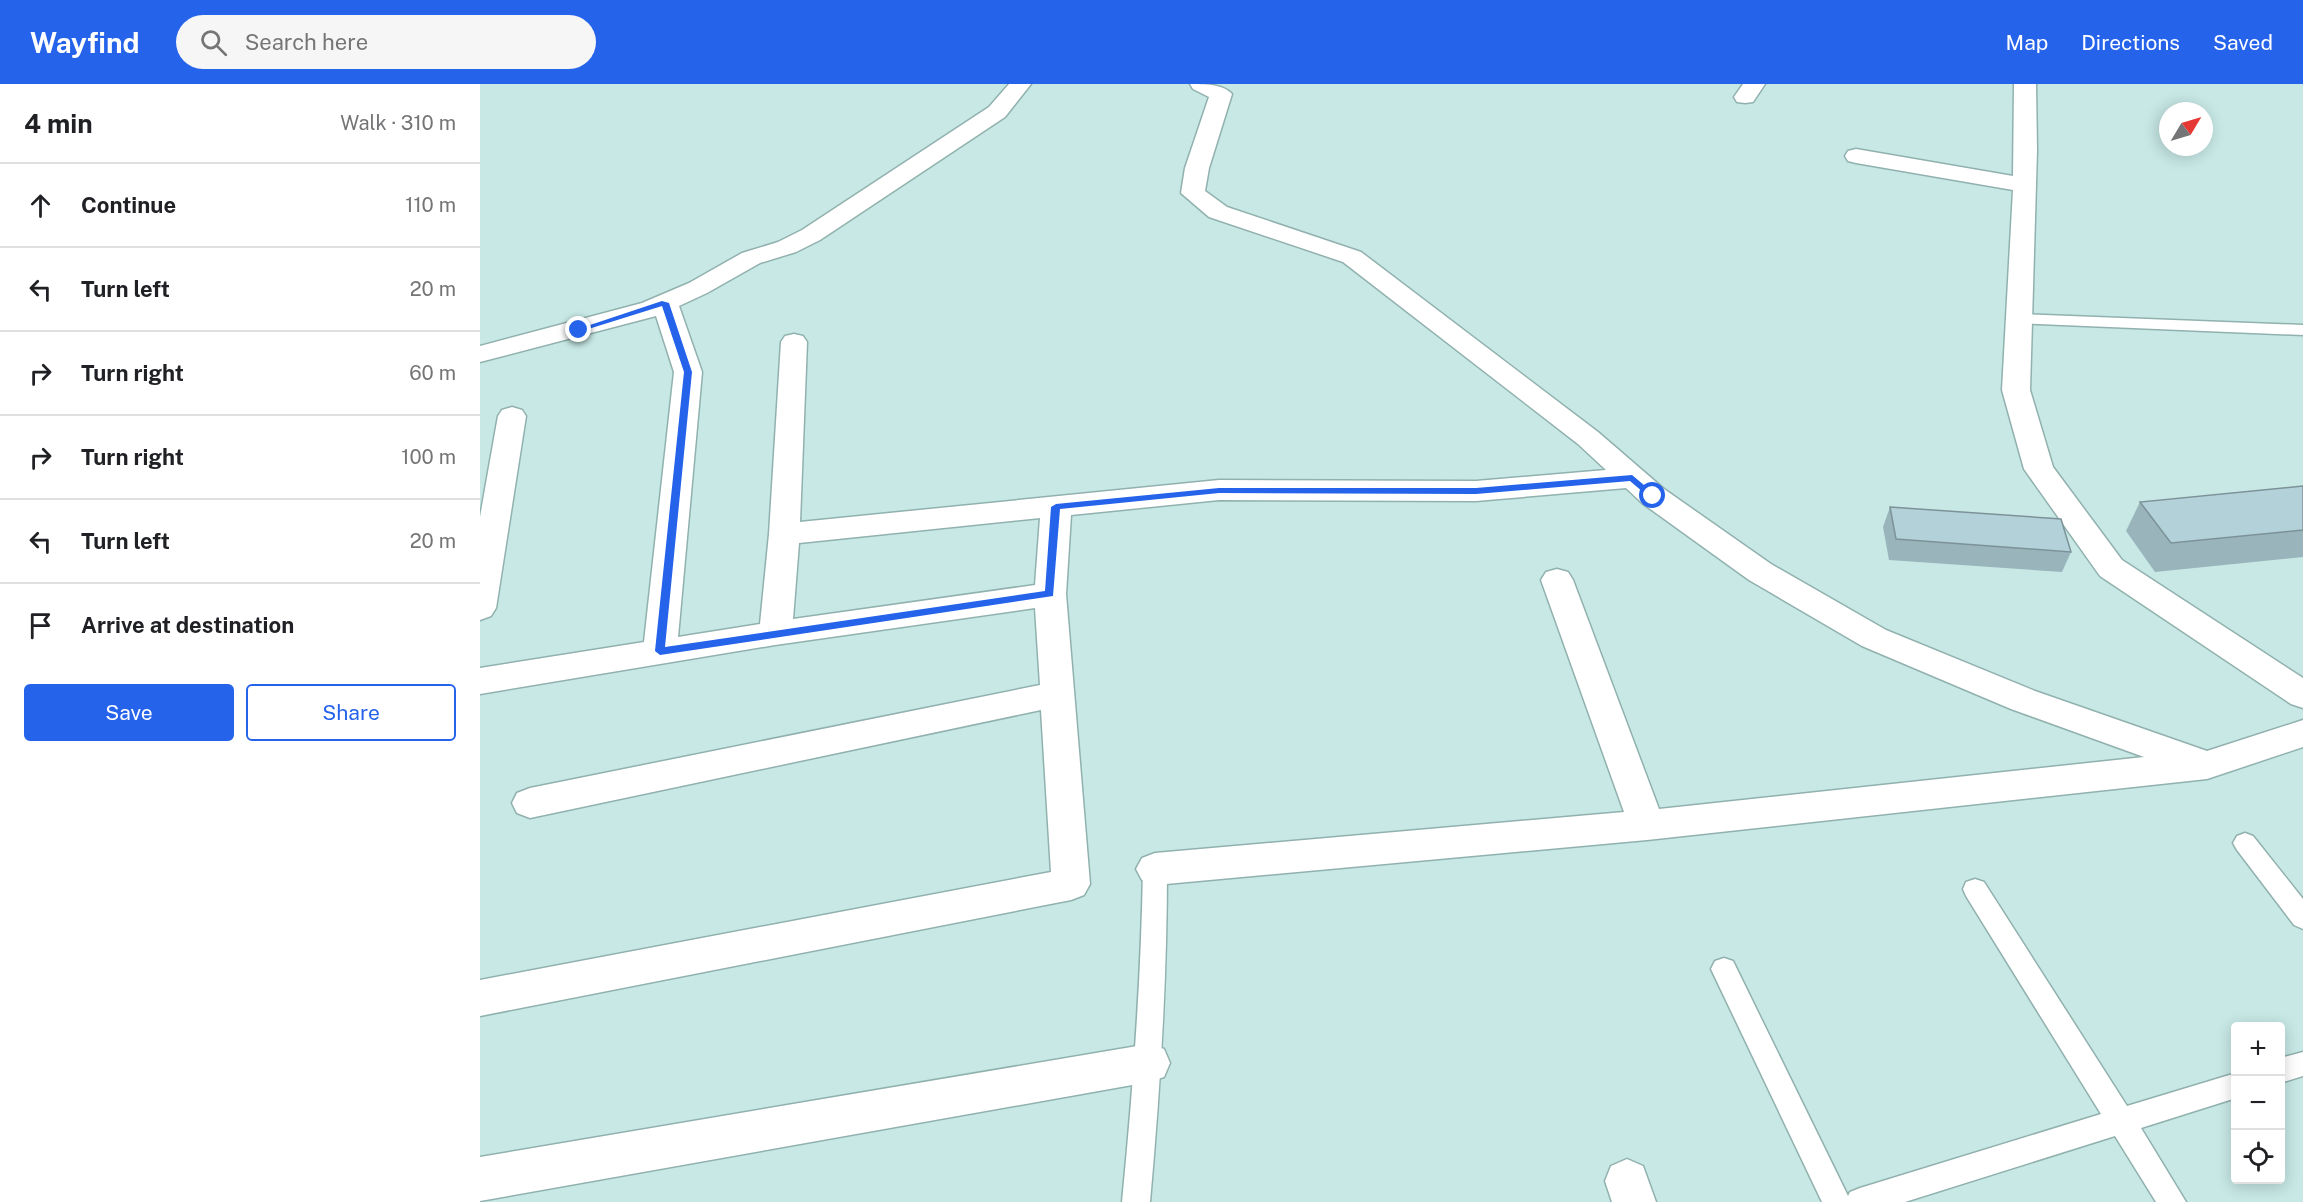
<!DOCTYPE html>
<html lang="en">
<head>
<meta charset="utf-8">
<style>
  :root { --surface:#fff; --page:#f6f6f6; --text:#202124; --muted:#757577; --line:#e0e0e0; --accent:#2563eb }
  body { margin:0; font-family:"Public Sans",sans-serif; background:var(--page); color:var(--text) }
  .controls { position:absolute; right:18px; bottom:18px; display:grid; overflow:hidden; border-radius:6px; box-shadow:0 3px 15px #0003 }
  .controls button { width:54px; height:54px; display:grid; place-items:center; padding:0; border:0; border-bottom:2px solid var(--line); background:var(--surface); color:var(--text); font:30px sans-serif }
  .compass { position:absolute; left:1679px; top:18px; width:54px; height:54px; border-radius:50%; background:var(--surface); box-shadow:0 3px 15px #0003; rotate:52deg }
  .stop { position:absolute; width:18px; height:18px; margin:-14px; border:4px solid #2563eb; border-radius:50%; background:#fff }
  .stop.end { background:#2563eb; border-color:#fff; box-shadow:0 2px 6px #0008 }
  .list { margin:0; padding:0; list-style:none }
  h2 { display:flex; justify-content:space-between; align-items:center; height:78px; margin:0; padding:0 24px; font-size:26px }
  h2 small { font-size:20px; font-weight:400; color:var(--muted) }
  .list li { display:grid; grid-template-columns:39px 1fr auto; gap:18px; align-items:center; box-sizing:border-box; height:84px; padding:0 24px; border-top:2px solid var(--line) }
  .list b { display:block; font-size:22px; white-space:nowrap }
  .list em { font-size:20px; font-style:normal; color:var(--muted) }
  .actions { display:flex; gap:12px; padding:18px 24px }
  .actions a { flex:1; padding:14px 0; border:2px solid var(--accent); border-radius:6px; text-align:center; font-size:21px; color:var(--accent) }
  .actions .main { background:var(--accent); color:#fff }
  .icon { flex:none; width:33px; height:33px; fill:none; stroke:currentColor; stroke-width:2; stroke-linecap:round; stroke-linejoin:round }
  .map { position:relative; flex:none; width:1823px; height:1118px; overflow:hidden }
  header { display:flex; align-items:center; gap:36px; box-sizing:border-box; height:84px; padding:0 30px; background:var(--accent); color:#fff }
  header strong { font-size:28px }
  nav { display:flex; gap:33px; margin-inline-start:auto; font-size:21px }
  .search { width:420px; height:54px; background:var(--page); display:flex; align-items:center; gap:15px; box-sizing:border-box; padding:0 21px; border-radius:33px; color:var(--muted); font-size:22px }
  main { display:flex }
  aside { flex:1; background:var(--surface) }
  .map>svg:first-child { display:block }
</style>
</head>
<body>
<header>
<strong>Wayfind</strong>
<div class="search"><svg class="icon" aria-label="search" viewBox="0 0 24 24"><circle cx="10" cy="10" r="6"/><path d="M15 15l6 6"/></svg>Search here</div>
<nav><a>Map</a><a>Directions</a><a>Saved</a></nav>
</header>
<main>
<aside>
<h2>4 min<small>Walk · 310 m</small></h2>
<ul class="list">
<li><svg class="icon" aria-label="ahead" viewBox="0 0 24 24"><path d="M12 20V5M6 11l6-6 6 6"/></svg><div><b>Continue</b></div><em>110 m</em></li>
<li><svg class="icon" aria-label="left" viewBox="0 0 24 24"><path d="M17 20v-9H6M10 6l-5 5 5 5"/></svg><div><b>Turn left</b></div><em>20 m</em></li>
<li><svg class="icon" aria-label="right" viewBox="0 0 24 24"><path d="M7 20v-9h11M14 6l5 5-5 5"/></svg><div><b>Turn right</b></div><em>60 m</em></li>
<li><svg class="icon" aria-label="right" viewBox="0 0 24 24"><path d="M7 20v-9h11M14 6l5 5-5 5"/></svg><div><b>Turn right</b></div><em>100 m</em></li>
<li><svg class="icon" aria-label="left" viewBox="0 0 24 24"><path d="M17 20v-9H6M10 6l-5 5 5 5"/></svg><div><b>Turn left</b></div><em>20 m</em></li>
<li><svg class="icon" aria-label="arrive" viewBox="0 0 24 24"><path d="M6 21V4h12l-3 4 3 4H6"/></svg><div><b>Arrive at destination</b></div></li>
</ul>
<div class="actions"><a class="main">Save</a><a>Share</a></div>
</aside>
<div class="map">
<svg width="1823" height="1118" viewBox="0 0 1823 1118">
  <rect width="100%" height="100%" fill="#c7e8e5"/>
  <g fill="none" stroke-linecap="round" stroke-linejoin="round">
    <defs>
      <g id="service">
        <path d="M1539,230L1823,241V251L1533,239L1531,235Z"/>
        <path d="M1765,749L1773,752L1823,815V845L1814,841L1757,766L1753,759L1757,752Z"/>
        <path d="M675,775L683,778L687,785C687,897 680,1007 670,1118H642C653,1007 661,897 663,785L667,778Z"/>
        <path d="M1495,795L1504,798L1647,1022L1756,989V1014L1661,1044L1706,1118H1676L1635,1052L1425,1118H1342L1231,885L1235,877L1244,874L1253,877L1368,1112L1370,1108L1380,1104L1621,1030L1486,812L1483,805L1486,798Z"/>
        <path d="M1823,968V992L1800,999V974Z"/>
      </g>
      <g id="minor">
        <path d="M529,0H551L525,33L340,156L316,168L280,179L227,209L199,222L222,288L198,553L280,540L289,450L301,258L305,252L314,250L323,252L327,258L320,438L739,396L996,397L1126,386L1098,360L863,178L729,133L701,109L705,84L729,13L713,5L710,0C725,0 743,0 752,10L729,84L725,107L747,123L881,168L1118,348L1184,405L1291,480L1406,546L1555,607L1727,667L1823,636V663L1727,695L1167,756L675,801L662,796L656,785L662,774L675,769L1144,728L1061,496L1066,488L1077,485L1088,488L1093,496L1179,725L1664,673L1531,625L1382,562L1269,496L1162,419L1146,404L996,417L739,416L591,431L586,510L610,800L604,811L591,816L0,932V896L571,788L561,626L50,734L37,729L32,719L37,709L50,704L560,601L555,524L295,561L0,610V584L164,558L194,288L176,232L0,278V262L162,219L209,199L262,169L298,158L322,146L509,23ZM560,434L555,501L313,535L319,459Z"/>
        <path d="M1263,0H1285L1273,18L1265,19L1257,18L1254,13Z"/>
        <path d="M1534,0H1556L1557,66L1550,306L1573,383L1642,476L1823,594V624L1811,620L1620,492L1544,385L1522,306L1533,106L1376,79L1368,77L1365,72L1368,67L1376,65L1533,92Z"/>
        <path d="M32,323L42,326L46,332L16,524L11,532L0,536V433L18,332L22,326Z"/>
        <path d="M669,960L684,965L690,979L684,993L669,998L0,1117V1073Z"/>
        <path d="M1147,1075L1163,1082L1176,1118H1132L1125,1097L1131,1082Z"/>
      </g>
    </defs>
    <use href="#service" stroke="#91b1ae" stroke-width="3"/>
    <use href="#minor" stroke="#91b1ae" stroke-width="3"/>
    <use href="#service" fill="#fff" fill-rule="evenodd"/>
    <use href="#minor" fill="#fff" fill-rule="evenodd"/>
  </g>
  <g fill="#99b4bb">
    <path d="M1823,402V473L1675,488L1646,447L1660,418Z"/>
    <path d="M1410,423L1591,468L1582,488L1409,476L1403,443Z"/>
  </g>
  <g fill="#b2d1d9" stroke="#7d9298" stroke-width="1.5">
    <path d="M1823,402V446L1691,459L1660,418Z"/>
    <path d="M1410,423L1581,435L1591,468L1416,455Z"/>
  </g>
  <path fill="#2563eb" d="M182,217L189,219L212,288L185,563L565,507L571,423L576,420L739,404H996L1152,391L1177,412L1170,414L1150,397L996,410L739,409L580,425L573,512L180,571L175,567L204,288L182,222L102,247L95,246Z"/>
</svg>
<div class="controls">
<button>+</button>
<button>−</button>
<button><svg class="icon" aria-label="locate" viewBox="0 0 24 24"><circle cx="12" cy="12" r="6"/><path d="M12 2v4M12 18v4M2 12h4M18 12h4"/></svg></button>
</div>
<svg class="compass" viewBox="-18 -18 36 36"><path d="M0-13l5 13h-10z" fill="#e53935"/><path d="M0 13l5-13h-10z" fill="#757577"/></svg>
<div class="stop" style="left:1173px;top:412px"></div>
<div class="stop end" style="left:99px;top:246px"></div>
</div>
</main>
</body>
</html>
